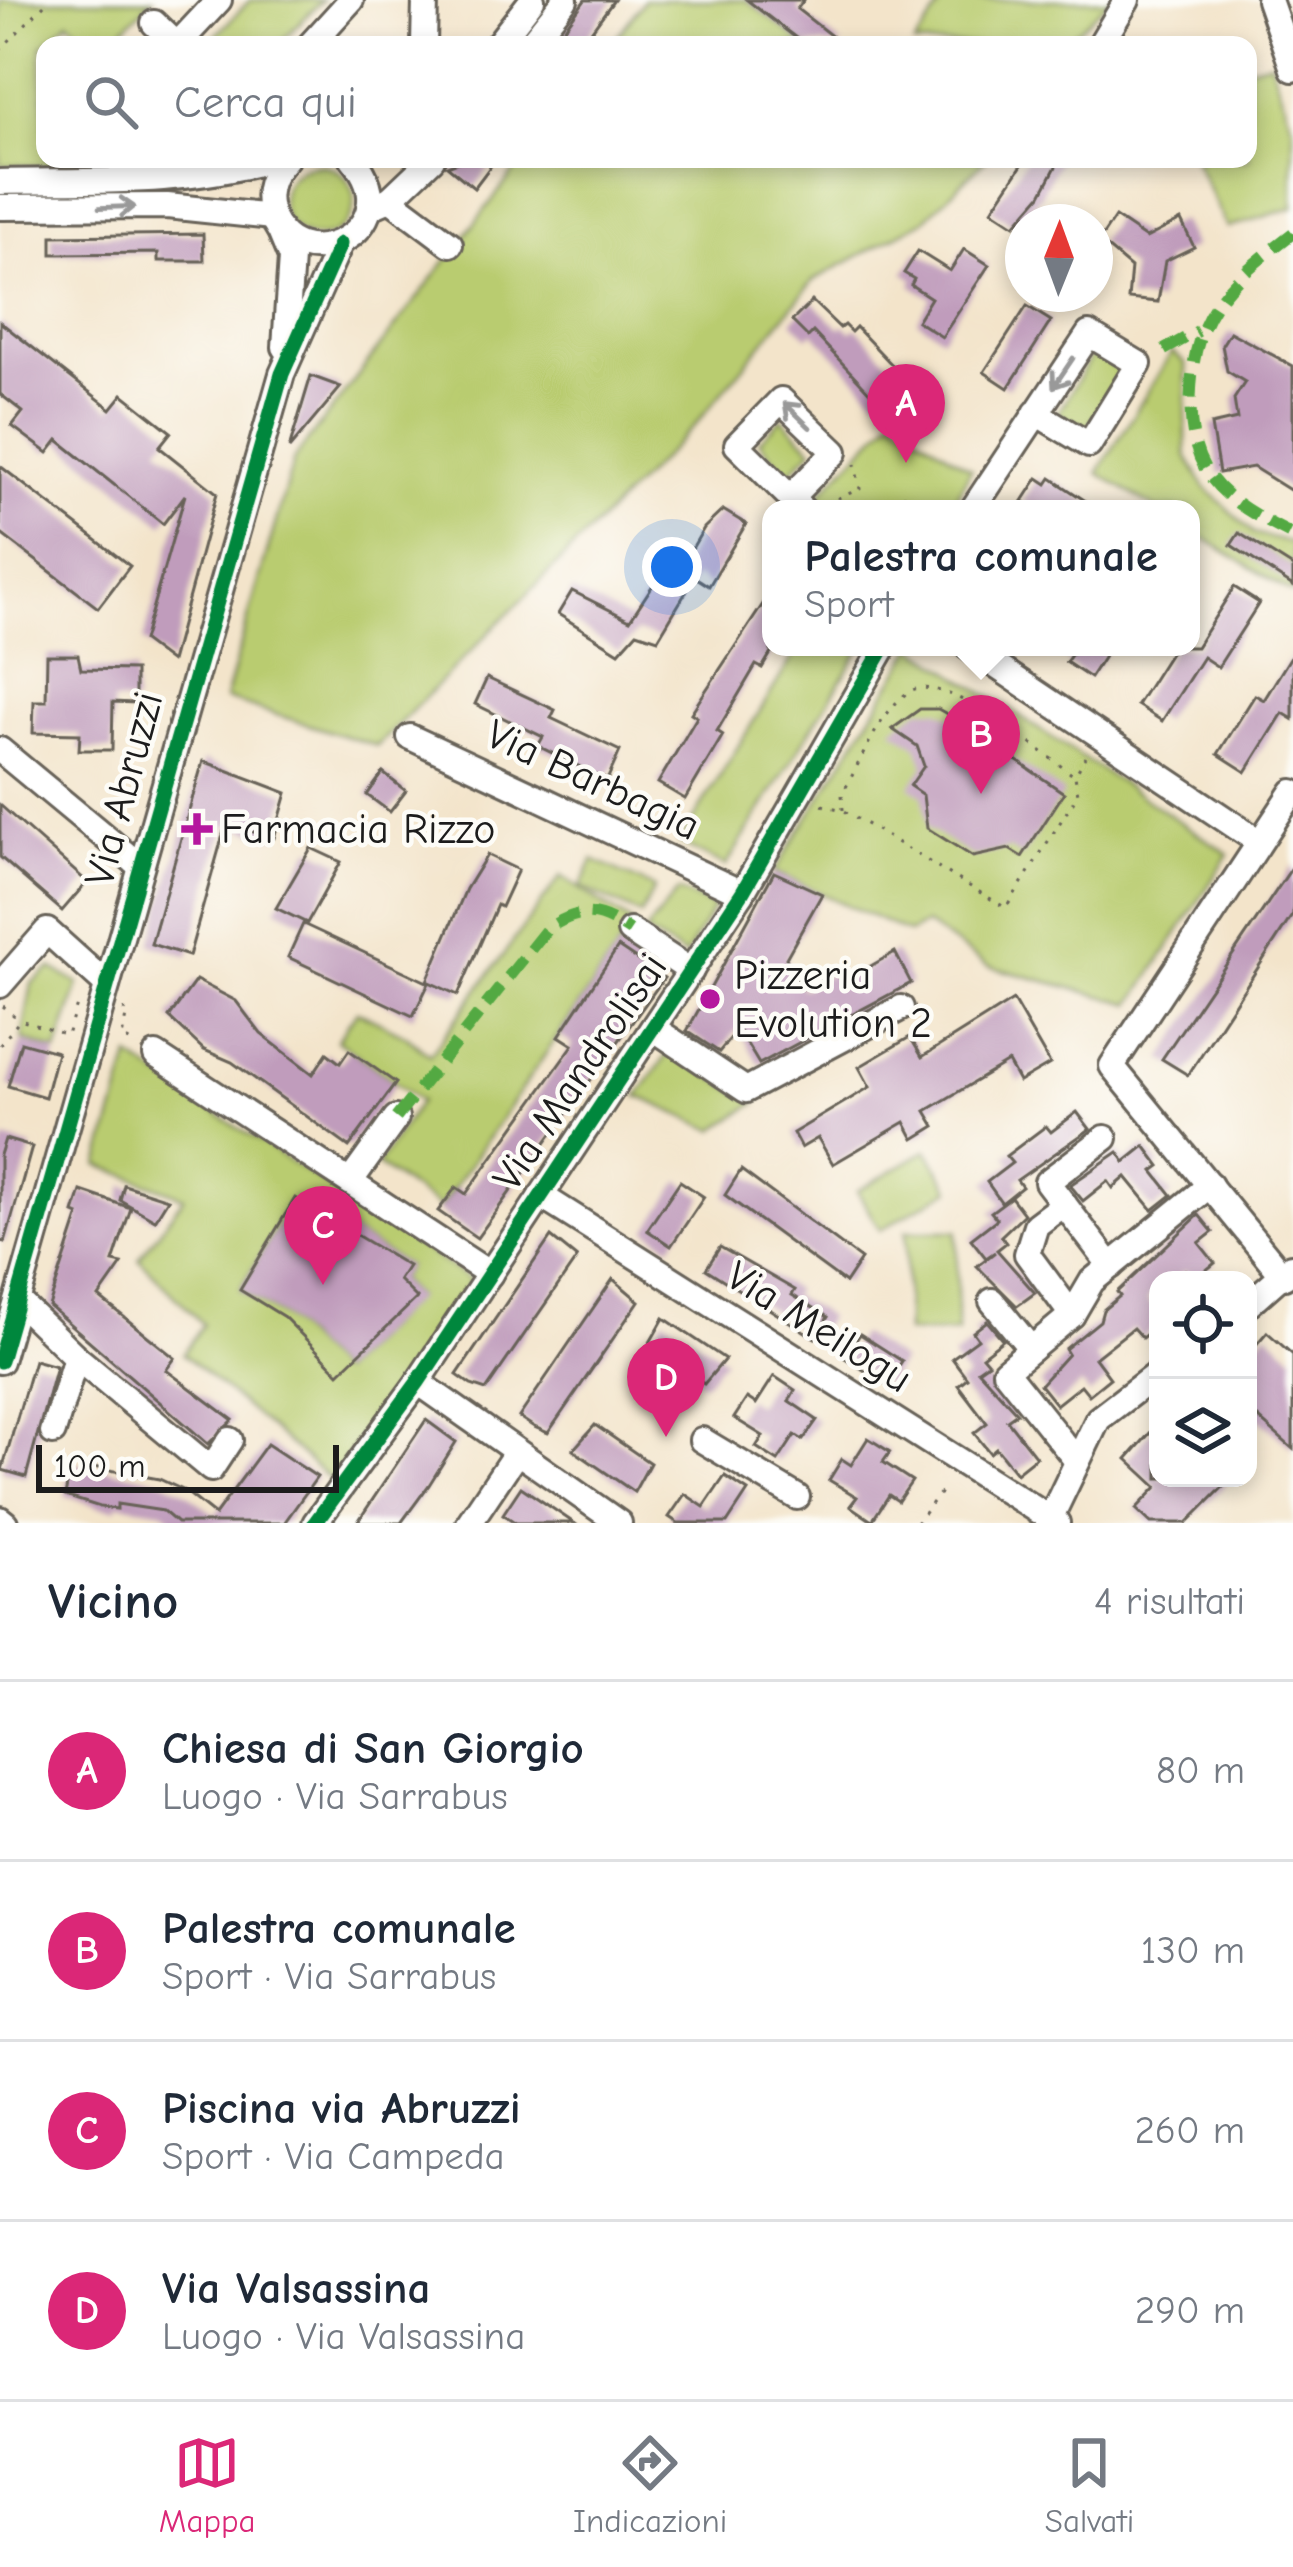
<!DOCTYPE html>
<html lang="it">
<head>
<meta charset="utf-8">
<style>
  :root { --surface:#fff; --page:#f2f2f3; --text:#1f2937; --muted:#747a83; --line:#e0e1e3; --accent:#db2777 }
  body { margin:0; font-family:"Comic Neue",sans-serif; background:var(--page); color:var(--text) }
  .controls { position:absolute; right:36px; bottom:36px; display:grid; overflow:hidden; border-radius:24px; box-shadow:0 6px 18px #0003 }
  .controls button { width:108px; height:108px; display:grid; place-items:center; padding:0; border:0; border-bottom:3px solid var(--line); background:var(--surface); color:var(--text); font:60px sans-serif }
  .compass { position:absolute; left:1005px; top:204px; width:108px; height:108px; border-radius:50%; background:var(--surface); box-shadow:0 6px 18px #0003; rotate:1deg }
  .scale { position:absolute; left:36px; bottom:30px; width:303px; box-sizing:border-box; padding-left:12px; border:6px solid #1c1c1c; border-top:0; font-size:33px; line-height:42px; white-space:nowrap; color:#1c1c1c; -webkit-text-stroke:9px #fdfcf7; paint-order:stroke }
  .you { position:absolute; left:672px; top:567px; width:42px; height:42px; margin:-30px; border:9px solid #fff; border-radius:50%; background:#1a73e8; box-shadow:0 0 0 18px #1a73e833 }
  .badge { display:grid; place-items:center; width:78px; height:78px; border-radius:50%; background:var(--accent); color:#fff; font-size:39px; font-weight:700 }
  .pin { position:absolute; translate:-50% -99px; filter:drop-shadow(0 3px 6px #0008) }
  .pin::after { content:''; position:absolute; top:63px; width:42px; height:36px; background:inherit; clip-path:polygon(0 0,100% 0,50% 100%) }
  .popup { position:absolute; left:762px; top:500px; width:438px; height:156px; box-sizing:border-box; display:grid; place-content:center; border-radius:24px; background:var(--surface); filter:drop-shadow(0 3px 9px #0005); font-size:39px; white-space:nowrap; color:var(--muted) }
  .popup b { font-size:45px; color:var(--text) }
  .popup::after { content:''; position:absolute; left:50%; top:100%; margin-left:-24px; border:24px solid transparent; border-top-color:var(--surface) }
  .list { margin:0; padding:0; list-style:none }
  h2 { display:flex; justify-content:space-between; align-items:center; height:156px; margin:0; padding:0 48px; font-size:51px }
  h2 small { font-size:39px; font-weight:400; color:var(--muted) }
  .list li { display:grid; grid-template-columns:78px 1fr auto; gap:36px; align-items:center; box-sizing:border-box; height:180px; padding:0 48px; border-top:3px solid var(--line) }
  .list b { display:block; font-size:45px; white-space:nowrap }
  .list p { margin:0; font-size:39px; white-space:nowrap; color:var(--muted) }
  .list em { font-size:39px; font-style:normal; color:var(--muted) }
  .icon { flex:none; width:66px; height:66px; fill:none; stroke:currentColor; stroke-width:2; stroke-linecap:round; stroke-linejoin:round }
  .map { position:relative; flex:none; width:1293px; height:1523px; overflow:hidden }
  .search { position:absolute; background:var(--surface); box-shadow:0 6px 18px #0003; left:36px; right:36px; top:36px; height:132px; display:flex; align-items:center; gap:30px; box-sizing:border-box; padding:0 42px; border-radius:24px; color:var(--muted); font-size:45px }
  .sheet { height:876px; background:var(--surface) }
  nav { display:flex; justify-content:space-around; align-items:center; box-sizing:border-box; height:168px; border-top:3px solid var(--line); background:var(--surface); font-size:33px; color:var(--muted) }
  nav a { display:grid; justify-items:center; gap:6px }
  nav .on { color:var(--accent) }
  .map>svg:first-child { display:block }
</style>
</head>
<body>
<div class="map">
<svg width="1293" height="1523" viewBox="0 0 1293 1523">
  <rect width="100%" height="100%" fill="#fdfcf7"/>
  <filter id="ink" filterUnits="userSpaceOnUse"><feTurbulence type="fractalNoise" baseFrequency=".00833" numOctaves="2"/><feDisplacementMap in="SourceGraphic" scale="24" xChannelSelector="R" yChannelSelector="G"/><feConvolveMatrix kernelMatrix="1 2 1 2 8 2 1 2 1" color-interpolation-filters="sRGB"/></filter>
  <filter id="wash" filterUnits="userSpaceOnUse"><feTurbulence type="fractalNoise" baseFrequency=".004" numOctaves="4" result="noise"/><feDisplacementMap in="SourceGraphic" scale="48" xChannelSelector="R" yChannelSelector="G"/><feGaussianBlur stdDeviation="2.7" result="paint"/><feColorMatrix in="noise" values="0 0 0 0 0 0 0 0 0 0 0 0 0 0 0 0 0 1.4 0 .05"/><feComposite in="paint" operator="in"/></filter>
  <g filter="url(#wash)">
    <rect width="100%" height="100%" fill="#f3e4ca"/>
    <g fill="#b9cc70" stroke="#6a7446" stroke-width="3" fill-rule="evenodd">
      <path d="M0,0H152L107,45H94L69,21L42,47L45,159H119L111,167L0,165Z"/>
      <path d="M250,0H322L278,45H207Z"/>
      <path d="M644,0H747L805,45H611Z"/>
      <path d="M929,0H1110L1062,45H914L939,9Z"/>
      <path d="M1270,61L1293,127V208L1227,228L1194,159H1248V67Z"/>
      <path d="M524,159H986L923,221L814,280L696,424L377,746L225,699L294,459Z"/>
      <circle cx="318" cy="201" r="36"/>
      <path d="M1172,352L1186,364V454L1204,486L1254,534L1293,544V594L1191,530V509H1156L1098,473Z"/>
      <path d="M1093,353L1124,370L1086,430L1058,413Z"/>
      <path d="M893,417L971,469L950,509H826L815,499Z"/>
      <path d="M782,418L813,449L788,474L759,441Z"/>
      <path d="M799,647H862L726,866L679,843Z"/>
      <path d="M914,647L1229,854L1132,1004L988,966L925,924L909,933L774,872Z"/>
      <path d="M593,860L654,888L641,915L581,887Z"/>
      <path d="M561,876L634,925L440,1208L377,1165L420,1101L337,1040L357,1011L405,1035L430,1055Z"/>
      <path d="M678,891L714,907L685,956L645,932Z"/>
      <path d="M51,968L79,984L57,1052L22,1039L32,983Z"/>
      <path d="M670,1051L756,1103L715,1130L638,1096Z"/>
      <path d="M130,1057L471,1280L332,1481L183,1354L203,1324L139,1259L184,1197L99,1165ZM295,1198L407,1266L399,1280L416,1297L339,1373L284,1317L240,1290Z"/>
      <path d="M927,1150L951,1189L880,1230L857,1191Z"/>
      <rect x="906" y="1231" width="51" height="102"/>
    </g>
    <g id="blocks">
      <g fill="#c09cbc">
        <path d="M585,0H614L581,45H552Z"/>
        <path d="M747,0H804L797,9L843,45H805Z"/>
        <path d="M466,159H496L474,188L447,166Z"/>
        <path d="M1026,159H1060L1041,195L1015,225L992,210Z"/>
        <path d="M1115,217L1146,238L1181,220L1194,247L1165,261L1158,302L1128,299L1131,268L1099,241Z"/>
        <path d="M203,234L204,261H158V253L52,254V236Z"/>
        <path d="M964,249L989,265L942,337L917,321L931,298L911,285L914,279L904,273L918,251L950,271Z"/>
        <path d="M812,301L840,328L844,325L851,332L856,327L895,368L890,373L897,380L876,399L813,332L808,337L792,321Z"/>
        <path d="M1027,306L1051,321L1008,388L984,372Z"/>
        <path d="M0,322L111,409L123,394L171,432L159,447L217,493L171,662L143,641L185,495L163,524L58,440L48,453L12,426L23,412L0,394Z"/>
        <path d="M1230,332L1293,366V492L1253,467L1219,473L1211,425L1237,419L1234,399L1245,382L1227,371L1222,345Z"/>
        <path d="M311,376L341,387L289,449Z"/>
        <path d="M0,466L130,566L98,608L0,533Z"/>
        <path d="M1038,478L1047,484L1051,478L1098,509H1036L1023,501Z"/>
        <path d="M723,510L746,524L709,586L695,577L658,639L637,632L619,652L558,614L572,591L630,620L668,562L680,569L704,528Z"/>
        <path d="M1239,533L1293,567V586L1231,545Z"/>
        <path d="M1234,587L1259,603L1218,667L1203,657L1162,721L1137,705L1174,647H1196Z"/>
        <path d="M771,592V653L762,668L756,665L717,731L723,735L685,799L658,783L697,717L691,713Z"/>
        <path d="M1077,647H1110L1090,678L1066,662Z"/>
        <path d="M1293,653V719L1283,713L1246,772L1218,754L1255,695L1264,700Z"/>
        <path d="M47,655H78L81,669L135,670V703L113,702L112,750H79L80,734L33,733L34,701H46Z"/>
        <path d="M487,678L555,710L551,718L620,751L607,780L538,746L543,737L475,704Z"/>
        <path d="M920,709H938L954,718L1064,793L1022,857L1009,849L973,857L927,828L923,795L910,786L924,766L917,746L892,729Z"/>
        <path d="M203,761L287,793L274,838L226,824L189,956L151,944Z"/>
        <path d="M383,773L406,791L390,812L367,795Z"/>
        <path d="M0,805L87,882L62,911L0,857Z"/>
        <path d="M311,848L341,862L307,923L276,908Z"/>
        <path d="M487,855L518,870L501,907L497,905L458,995L427,981L466,889Z"/>
        <path d="M1293,866V914L1188,1075L1162,1059Z"/>
        <path d="M774,872L822,894L786,958L802,989L835,971L840,979L862,971L895,952L911,983L759,1064L738,1029L719,1052L687,1031Z"/>
        <path d="M303,924L429,983L413,1016L288,957Z"/>
        <path d="M618,947L664,978L477,1238L438,1211L456,1187L466,1194L573,1045L559,1036Z"/>
        <path d="M196,980L236,1001L261,1034L313,1074L327,1053L340,1063L349,1050L396,1083L349,1147L232,1062L204,1050L169,1017Z"/>
        <path d="M1013,1000L1050,1064L1019,1082L1008,1062L926,1111L935,1126L914,1139L905,1122L833,1164L818,1138L801,1148L793,1133L870,1087L859,1067L910,1037L922,1057Z"/>
        <path d="M21,1042L57,1052L45,1097L8,1086Z"/>
        <path d="M1077,1112L1090,1129L1017,1180L1022,1187L1002,1203L987,1182L1012,1163L1006,1156L1046,1126L1051,1132Z"/>
        <path d="M5,1139L32,1147L5,1242L0,1241V1155Z"/>
        <path d="M1145,1146L1160,1166L1153,1171L1172,1195L1153,1210L1126,1177L1113,1188L1108,1181L1083,1201L1070,1185L1118,1152L1125,1162Z"/>
        <path d="M741,1170L861,1259L845,1283L725,1195Z"/>
        <path d="M680,1181L704,1197L671,1246L647,1230Z"/>
        <path d="M124,1185L168,1199L155,1220L120,1200Z"/>
        <path d="M81,1191L131,1208L113,1262L122,1264L99,1297L175,1358L166,1370L233,1420L208,1444L49,1306L79,1215L74,1213Z"/>
        <path d="M1011,1197L1024,1214L1001,1236L1006,1243L997,1250L1035,1293L1017,1306L977,1266L995,1252L986,1258L971,1239L997,1219L991,1212Z"/>
        <path d="M295,1198L408,1266L399,1280L417,1298L339,1373L284,1317L240,1290Z"/>
        <path d="M1199,1215L1213,1232L1199,1243L1215,1263L1194,1280L1185,1270L1173,1280H1158V1292L1147,1300L1158,1315V1325L1142,1338L1133,1328L1095,1358L1110,1378L1089,1395L1081,1385L1056,1405L1040,1385L1068,1354L1065,1349L1100,1321L1103,1310L1120,1296L1117,1292Z"/>
        <path d="M551,1237L577,1258L486,1390L471,1385L457,1375Z"/>
        <path d="M720,1247L795,1290L792,1295L828,1317L815,1338L706,1269Z"/>
        <path d="M613,1279L639,1301L548,1433L534,1427L519,1417Z"/>
        <path d="M664,1318L725,1359L704,1384L648,1346Z"/>
        <path d="M987,1321L1003,1340L982,1356L988,1363L978,1370L1017,1413L1007,1420L1036,1457L1016,1473L996,1448L990,1453L974,1433L987,1423L958,1385L967,1378L952,1358L978,1339L973,1332Z"/>
        <path d="M1267,1332L1293,1355V1449L1248,1409V1354Z"/>
        <path d="M860,1334L902,1361L887,1385L845,1358Z"/>
        <path d="M34,1360L56,1366L26,1477L2,1470Z"/>
        <path d="M774,1376L795,1390L789,1401L817,1420L803,1440L795,1435L778,1461L756,1447L763,1436L734,1418L747,1398L756,1404Z"/>
        <path d="M426,1420L456,1442L429,1485L401,1523H357Z"/>
        <path d="M1158,1424V1478H1232L1187,1523H1151L1136,1509L1157,1487L1127,1459Z"/>
        <path d="M595,1425L650,1463L634,1492L573,1450Z"/>
        <path d="M868,1438L890,1452L883,1462L912,1481L898,1501L889,1495L872,1521L850,1506L857,1497L829,1480L842,1459L851,1465Z"/>
        <path d="M267,1444L317,1477L284,1523H177L163,1511L117,1504V1509L100,1507L65,1496L71,1463L159,1479L185,1491L215,1515Z"/>
        <path d="M725,1476L748,1491L727,1523H678L669,1517L685,1494L704,1507Z"/>
        <path d="M521,1487L574,1523H516L503,1514Z"/>
      </g>
    </g>
  </g>
  <g filter="url(#ink)">
    <use href="#blocks" fill-opacity="0" stroke="#676259" stroke-width="3"/>
    <g fill="none" stroke-linecap="round" stroke-linejoin="round">
      <defs>
        <g id="minor">
          <path d="M1269,0L1293,69"/>
          <path d="M154,23L177,45L219,0"/>
          <path d="M310,45L351,0"/>
          <path d="M424,45L425,0"/>
          <path d="M497,45L532,0"/>
          <path d="M529,45L565,0"/>
          <path d="M1100,45L1127,0"/>
          <path d="M286,159C272,173 265,190 270,210C290,287 415,232 353,159"/>
          <path d="M0,182C91,180 185,185 273,159"/>
          <path d="M390,199L450,244"/>
          <path d="M0,207L167,206L272,217"/>
          <path d="M369,208L390,199L432,159"/>
          <path d="M279,229L291,258L285,347"/>
          <path d="M790,498L835,452L781,400L737,445L802,509"/>
          <path d="M973,509L1089,334L1139,364L1089,445L1036,413"/>
          <path d="M968,647L1259,842"/>
          <path d="M410,737L742,893"/>
          <path d="M0,750L140,866"/>
          <path d="M630,931L691,971"/>
          <path d="M0,985L47,931L107,985"/>
          <path d="M653,1028L746,1090L901,1008"/>
          <path d="M156,1055L490,1274"/>
          <path d="M1105,1138L1047,1182L1111,1266"/>
          <path d="M350,1182L396,1118"/>
          <path d="M541,1196L1057,1523"/>
          <path d="M1064,1204L1036,1225L1027,1254L1072,1315"/>
          <path d="M1284,1277L1112,1066L1293,792"/>
          <path d="M18,1301L76,1357L211,1469L230,1440"/>
          <path d="M992,1301L1031,1349"/>
          <path d="M1248,1305L1291,1267"/>
          <path d="M0,1361L282,374L340,244"/>
          <path d="M418,1382L619,1523"/>
          <path d="M53,1432L76,1357"/>
          <path d="M702,1440L797,1497"/>
          <path d="M1077,1461L1005,1371L1072,1315L1092,1281L1210,1185"/>
          <path d="M0,1519L5,1523"/>
          <path d="M315,1523L418,1382L742,893L884,647"/>
          <path d="M469,1523L516,1453"/>
          <path d="M1048,1523L1098,1419L1158,1373"/>
        </g>
      </defs>
      <use href="#minor" stroke="#676259" stroke-width="30"/>
      <g stroke="#676259" stroke-width="3" stroke-dasharray="3 9" stroke-linecap="butt">
        <path d="M0,50L49,0"/>
        <path d="M844,509L838,498L860,489L855,464"/>
        <path d="M885,509L895,496H909L935,509"/>
        <path d="M822,805L843,810L1006,908L1078,794L1075,776L1085,757"/>
        <path d="M843,810L842,794C860,764 878,715 907,693C941,667 1042,753 1073,775"/>
        <path d="M3,1006L18,1019"/>
        <path d="M123,1010L127,1011L122,1037L133,1043"/>
        <path d="M0,1045L20,1020L67,1035L79,999"/>
        <path d="M916,1523L942,1491"/>
      </g>
      <use href="#minor" stroke="#fff" stroke-width="24"/>
      <g stroke="#52a943" stroke-width="12" stroke-dasharray="24 12" stroke-linecap="butt">
        <path d="M1293,233C1232,280 1195,309 1191,389C1186,474 1221,499 1293,535"/>
        <path d="M1164,350L1198,331"/>
        <path d="M396,1118L546,930C579,907 597,909 630,931"/>
      </g>
      <defs>
        <g id="cycleway">
          <path d="M0,1361L282,374L340,244"/>
          <path d="M315,1523L418,1382L742,893L884,647"/>
        </g>
      </defs>
      <use href="#cycleway" stroke="#fdfcf7" stroke-width="22"/>
      <use href="#cycleway" stroke="#00873e" stroke-width="15"/>
    </g>
    <defs><path id="oneway-shaft" d="M-6 0H5M1.5-3L5.5 0L1.5 3" fill="none" stroke-width="1.6" stroke-linecap="round" stroke-linejoin="round" transform="scale(3)"/></defs>
    <g stroke="#999">
      <use href="#oneway-shaft" transform="translate(117 207) rotate(-2)"/>
      <use href="#oneway-shaft" transform="translate(1063 373) rotate(124)"/>
      <use href="#oneway-shaft" transform="translate(797 415) rotate(-136)"/>
    </g>
  </g>
  <g fill="#b5179e" stroke="#fdfcf7" stroke-width="4.5">
    <path d="M191 811h12v12h12v12h-12v12h-12v-12h-12v-12h12z"/>
    <circle cx="710" cy="999" r="12"/>
  </g>
  <g text-anchor="middle" dominant-baseline="central" stroke-width="9" stroke-linejoin="round" paint-order="stroke">
    <g font-size="42" fill="#1c1c1c" stroke="#fdfcf7">
      <text transform="translate(593 780) rotate(25)">Via Barbagia</text>
      <text transform="translate(124 789) rotate(-75)">Via Abruzzi</text>
      <text transform="translate(580 1072) rotate(-56)">Via Mandrolisai</text>
      <text transform="translate(819 1327) rotate(32)">Via Meilogu</text>
    </g>
    <g font-size="42" fill="#1c1c1c" stroke="#fdfcf7" text-anchor="start">
      <text x="221" y="829">Farmacia Rizzo</text>
      <text x="734" y="975">Pizzeria<tspan x="734" dy="48">Evolution 2</tspan></text>
    </g>
  </g>
</svg>
<div class="controls">
<button><svg class="icon" aria-label="locate" viewBox="0 0 24 24"><circle cx="12" cy="12" r="6"/><path d="M12 2v4M12 18v4M2 12h4M18 12h4"/></svg></button>
<button><svg class="icon" aria-label="layers" viewBox="0 0 24 24"><path d="M12 4l9 5-9 5-9-5zM3 14l9 5 9-5"/></svg></button>
</div>
<svg class="compass" viewBox="-18 -18 36 36"><path d="M0-13l5 13h-10z" fill="#e53935"/><path d="M0 13l5-13h-10z" fill="#747a83"/></svg>
<div class="scale">100 m</div>
<div class="you"></div>
<div class="pin badge" style="left:906px;top:463px">A</div>
<div class="pin badge" style="left:981px;top:794px">B</div>
<div class="popup"><b>Palestra comunale</b>Sport</div>
<div class="pin badge" style="left:323px;top:1285px">C</div>
<div class="pin badge" style="left:666px;top:1437px">D</div>
<div class="search"><svg class="icon" aria-label="search" viewBox="0 0 24 24"><circle cx="10" cy="10" r="6"/><path d="M15 15l6 6"/></svg>Cerca qui</div>
</div>
<section class="sheet">
<h2>Vicino<small>4 risultati</small></h2>
<ul class="list">
<li><span class="badge">A</span><div><b>Chiesa di San Giorgio</b><p>Luogo · Via Sarrabus</p></div><em>80 m</em></li>
<li><span class="badge">B</span><div><b>Palestra comunale</b><p>Sport · Via Sarrabus</p></div><em>130 m</em></li>
<li><span class="badge">C</span><div><b>Piscina via Abruzzi</b><p>Sport · Via Campeda</p></div><em>260 m</em></li>
<li><span class="badge">D</span><div><b>Via Valsassina</b><p>Luogo · Via Valsassina</p></div><em>290 m</em></li>
</ul>
</section>
<nav>
<a class="on"><svg class="icon" aria-label="map" viewBox="0 0 24 24"><path d="M3 6l6-2 6 2 6-2v14l-6 2-6-2-6 2zM9 4v14M15 6v14"/></svg>Mappa</a>
<a><svg class="icon" aria-label="directions" viewBox="0 0 24 24"><path d="M12 3l9 9-9 9-9-9zM9 14v-3h6M13 9l2 2-2 2"/></svg>Indicazioni</a>
<a><svg class="icon" aria-label="saved" viewBox="0 0 24 24"><path d="M7 4h10v16l-5-4-5 4z"/></svg>Salvati</a>
</nav>
</body>
</html>
